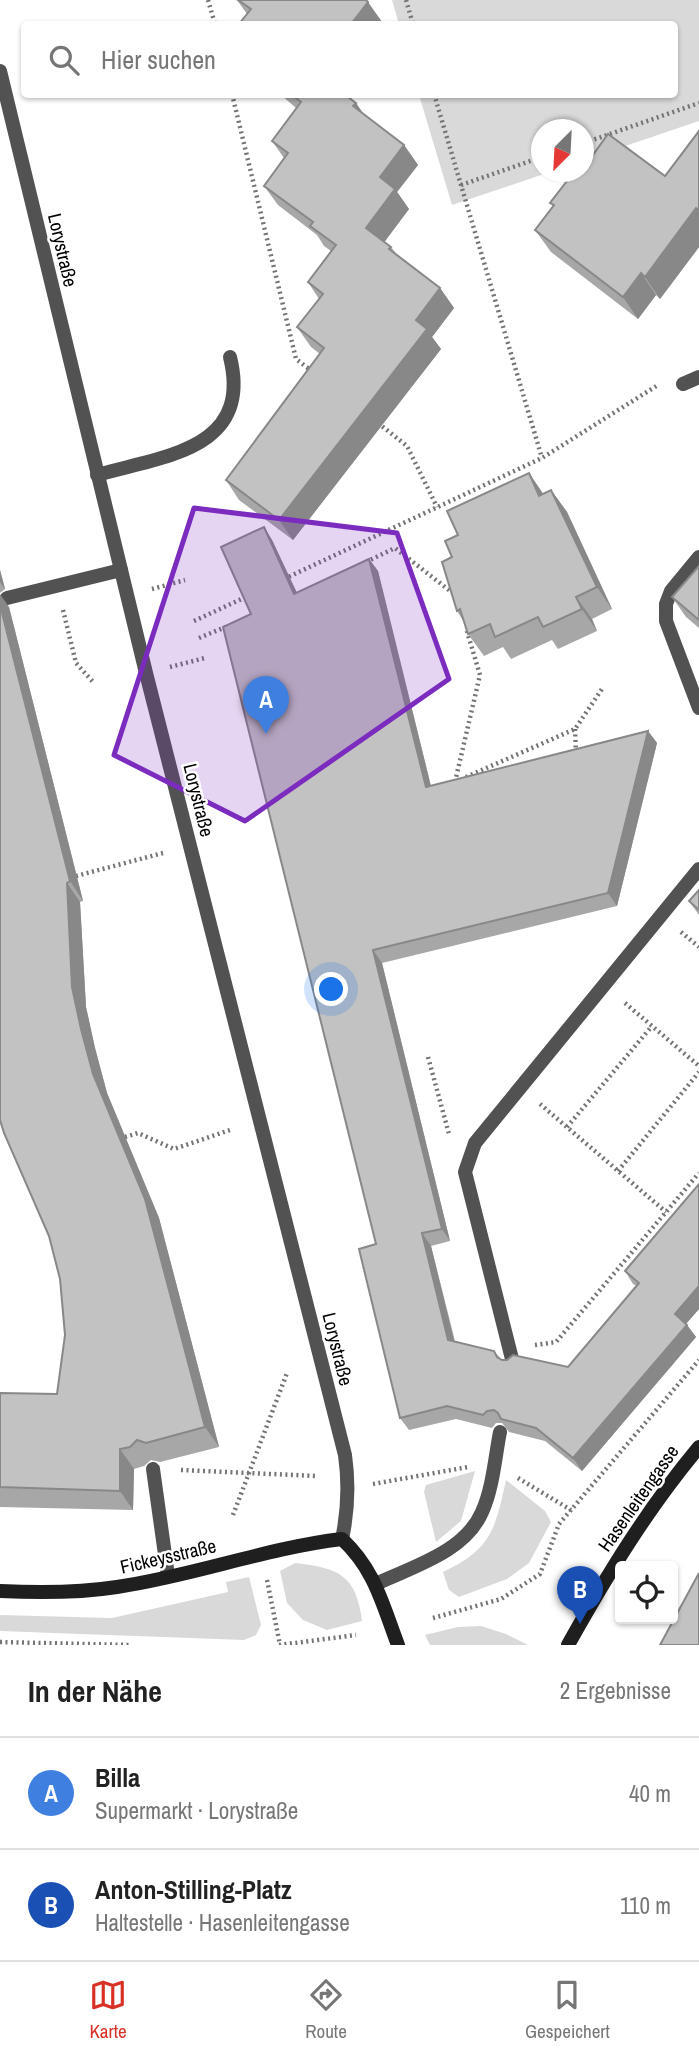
<!DOCTYPE html>
<html lang="de">
<head>
<meta charset="utf-8">
<style>
  :root { --surface:#fff; --page:#f2f2f2; --text:#222; --muted:#767676; --line:#e0e0e0; --accent:#d93025 }
  body { margin:0; font-family:"Archivo Narrow",sans-serif; background:var(--page); color:var(--text) }
  .controls { position:absolute; right:21px; bottom:21px; display:grid; overflow:hidden; border-radius:7px; box-shadow:0 2px 5px #0004 }
  .controls button { width:63px; height:63px; display:grid; place-items:center; padding:0; border:0; border-bottom:2px solid var(--line); background:var(--surface); color:var(--text); font:35px sans-serif }
  .compass { position:absolute; left:531px; top:119px; width:63px; height:63px; border-radius:50%; background:var(--surface); box-shadow:0 2px 5px #0004; rotate:204deg }
  .you { position:absolute; left:332px; top:990px; width:24px; height:24px; margin:-18px; border:5px solid #fff; border-radius:50%; background:#1a73e8; box-shadow:0 0 0 10px #1a73e833 }
  .badge { display:grid; place-items:center; width:46px; height:46px; border-radius:50%; background:var(--accent); color:#fff; font-size:23px; font-weight:700 }
  .pin { position:absolute; translate:-50% -58px; filter:drop-shadow(0 2px 4px #0008) }
  .pin::after { content:''; position:absolute; top:37px; width:24px; height:21px; background:inherit; clip-path:polygon(0 0,100% 0,50% 100%) }
  .list { margin:0; padding:0; list-style:none }
  h2 { display:flex; justify-content:space-between; align-items:center; height:91px; margin:0; padding:0 28px; font-size:30px }
  h2 small { font-size:23px; font-weight:400; color:var(--muted) }
  .list li { display:grid; grid-template-columns:46px 1fr auto; gap:21px; align-items:center; box-sizing:border-box; height:112px; padding:0 28px; border-top:2px solid var(--line) }
  .list b { display:block; font-size:26px; white-space:nowrap }
  .list p { margin:0; font-size:23px; white-space:nowrap; color:var(--muted) }
  .list em { font-size:23px; font-style:normal; color:var(--muted) }
  .icon { flex:none; width:38px; height:38px; fill:none; stroke:currentColor; stroke-width:2; stroke-linecap:round; stroke-linejoin:round }
  .map { position:relative; flex:none; width:699px; height:1645px; overflow:hidden }
  .search { position:absolute; background:var(--surface); box-shadow:0 2px 5px #0004; left:21px; right:21px; top:21px; height:77px; display:flex; align-items:center; gap:18px; box-sizing:border-box; padding:0 24px; border-radius:7px; color:var(--muted); font-size:26px }
  .sheet { height:315px; background:var(--surface) }
  nav { display:flex; justify-content:space-around; align-items:center; box-sizing:border-box; height:98px; border-top:2px solid var(--line); background:var(--surface); font-size:19px; color:var(--muted) }
  nav a { display:grid; justify-items:center; gap:4px }
  nav .on { color:var(--accent) }
  .map>svg:first-child { display:block }
</style>
</head>
<body>
<div class="map">
<svg width="699" height="1645" viewBox="0 0 699 1645">
  <rect width="100%" height="100%" fill="#fff"/>
  <g fill="#d9d9d9">
    <path d="M392,0H699V121L584,160V130H542V172H550L452,205L419,95L674,94V24H399Z"/>
    <path d="M475,1471L461,1521L436,1542L424,1492L426,1485Z"/>
    <path d="M506,1480L545,1511L551,1522L529,1563L507,1579L459,1597L449,1590L443,1572C492,1549 495,1529 506,1480Z"/>
    <path d="M295,1563C339,1568 356,1575 362,1621L327,1630L303,1620L287,1603L280,1571Z"/>
    <path d="M249,1577L261,1625L256,1635L244,1640L0,1631V1615L112,1618L228,1592L226,1582Z"/>
    <path d="M481,1626L506,1634L528,1645H430L425,1635L458,1627Z"/>
  </g>
  <g fill="none" stroke-linecap="round" stroke-linejoin="round">
    <g stroke="#747474" stroke-width="4.5" stroke-dasharray="2 3.5" stroke-linecap="butt">
      <path d="M208,0L215,24"/>
      <path d="M406,0L413,24"/>
      <path d="M232,94L296,359L313,372"/>
      <path d="M434,94L542,458"/>
      <path d="M584,143L699,103"/>
      <path d="M461,185L542,157"/>
      <path d="M378,423L407,446L437,507"/>
      <path d="M366,562L395,548L454,594"/>
      <path d="M284,579L542,458L658,385"/>
      <path d="M152,589L185,580"/>
      <path d="M63,610L76,663L93,682"/>
      <path d="M194,621L248,596"/>
      <path d="M199,638L228,626"/>
      <path d="M170,667L205,658"/>
      <path d="M575,729L576,753"/>
      <path d="M466,777L575,729L602,689"/>
      <path d="M455,782L480,675L466,628"/>
      <path d="M76,876L163,853"/>
      <path d="M681,932L699,947"/>
      <path d="M625,1003L699,1066"/>
      <path d="M428,1057L449,1134"/>
      <path d="M540,1104L666,1212"/>
      <path d="M567,1127L652,1026"/>
      <path d="M125,1137L138,1133L174,1149L230,1130"/>
      <path d="M618,1171L699,1072"/>
      <path d="M535,1345L556,1342L699,1173"/>
      <path d="M181,1470L317,1476"/>
      <path d="M518,1478L571,1510"/>
      <path d="M373,1484L468,1467"/>
      <path d="M233,1515L287,1373"/>
      <path d="M267,1580L280,1645"/>
      <path d="M433,1618L501,1599L540,1574L559,1524L699,1360"/>
      <path d="M0,1642L131,1645"/>
      <path d="M279,1645L356,1635"/>
    </g>
    <g stroke="#525252" stroke-width="14">
      <path d="M683,384L699,377"/>
      <path d="M97,475C163,456 253,450 230,357"/>
      <path d="M699,557L671,591L666,604V621L699,708"/>
      <path d="M7,598L121,570"/>
      <path d="M513,1363L465,1172L475,1143L699,869"/>
      <path d="M153,1469L168,1576"/>
      <path d="M376,1584C412,1567 465,1552 482,1512C493,1488 495,1457 500,1432"/>
    </g>
    <path stroke="#525252" stroke-width="14" d="M0,71L146,673L345,1455C349,1483 348,1511 342,1539"/>
    <g stroke="#1f1f1f" stroke-width="14">
      <path d="M0,1591C39,1593 78,1593 117,1587C193,1576 266,1548 342,1539C375,1570 382,1603 398,1645"/>
      <path d="M568,1645C607,1575 648,1508 699,1447"/>
    </g>
  </g>
  <g fill="#a7a7a7">
    <path d="M237,0H366L382,22L380,24H239L247,14Z"/>
    <path d="M280,94H352L349,98L356,103L363,114L404,145L418,165L397,192L409,209L384,242L391,247L398,256L440,288L454,308L432,337L441,349L293,540L239,500L226,480L320,354L311,347L297,327L319,299L308,282L331,251L324,246L317,235L278,205L264,186L284,158L272,141L296,108Z"/>
    <path d="M699,131V247L660,299L656,295L638,319L551,252L535,230L553,206L550,203L590,159L665,176Z"/>
    <path d="M529,473L543,494L551,490L567,512L612,609L592,619L597,631L558,649L552,640L511,659L503,647L484,656L468,634L464,622L457,611L452,557L458,535Z"/>
    <path d="M264,527L272,540L297,593L369,559L378,571L431,786L648,731L657,743L617,906L382,963L450,1241L431,1246L455,1341L494,1351L500,1358L502,1360L568,1367L637,1286L633,1284L625,1271L699,1184V1309L686,1324L696,1337L582,1471L545,1441L509,1432L502,1423H496L492,1428L456,1419L409,1430L400,1418L376,1244L251,614Z"/>
    <path d="M699,566V628L686,617L672,597Z"/>
    <path d="M0,570L5,589L0,593Z"/>
    <path d="M9,607L83,901L80,902L86,1007L95,1048L107,1093L159,1218L219,1447L160,1462L151,1460L144,1466L134,1469L133,1510L0,1507V1393L57,1394L65,1335L60,1279L49,1236Z"/>
    <path d="M699,890V915L689,901Z"/>
  </g>
  <g fill="#888">
    <path d="M368,2L382,22L380,24H351Z"/>
    <path d="M356,103L370,123L353,106Z"/>
    <path d="M404,145L418,165L397,192L409,209L380,248L366,228L380,177Z"/>
    <path d="M696,208L699,212V247L660,299L645,277Z"/>
    <path d="M641,273L656,295L638,319L623,297Z"/>
    <path d="M440,288L454,308L432,337L441,349L293,540L279,520L416,320Z"/>
    <path d="M529,473L544,495L539,496Z"/>
    <path d="M551,490L567,512L612,609L597,587Z"/>
    <path d="M264,527L272,540L303,606L294,594Z"/>
    <path d="M369,559L378,571L434,799L426,787Z"/>
    <path d="M0,570L5,589L0,582Z"/>
    <path d="M0,594L9,607L83,901L70,881L0,605Z"/>
    <path d="M576,597L592,619L597,631L582,609Z"/>
    <path d="M648,731L657,743L617,906L608,893Z"/>
    <path d="M67,883L80,902L86,1007L95,1048L107,1093L159,1218L219,1447L205,1427L93,1074L81,1029L72,987Z"/>
    <path d="M373,950L382,963L450,1241L442,1229Z"/>
    <path d="M422,1233L431,1246L457,1353L448,1340Z"/>
    <path d="M699,1286V1309L684,1326L675,1314Z"/>
    <path d="M687,1325L696,1337L582,1471L573,1458Z"/>
    <path d="M120,1449L134,1469L133,1510L120,1491Z"/>
  </g>
  <g fill="#c2c2c2" stroke="#888" stroke-width="2">
    <path d="M238,0H366L368,2L351,24H239L251,9Z"/>
    <path d="M291,94H344L356,103L353,106L404,145L380,177L395,189L366,228L391,247L389,249L440,288L416,320L427,329L279,520L226,480L324,348L297,327L323,294L308,282L336,245L310,226L313,222L264,186L288,153L272,141L301,102Z"/>
    <path d="M699,131V210L696,208L645,277L641,273L623,297L535,230L554,205L550,203L574,172H584V159L586,156L590,159L608,134L665,176Z"/>
    <path d="M529,473L539,496L551,490L597,587L576,597L582,609L543,627L538,617L495,637L490,624L468,634L460,609L457,611L442,562L452,557L445,541L458,535L447,511Z"/>
    <path d="M264,527L294,594L369,559L426,787L648,731L608,893L373,950L442,1229L422,1233L448,1340L494,1351L497,1357L502,1360H507L513,1355L568,1367L639,1283L625,1271L699,1184V1286L675,1314L687,1325L573,1458L536,1428L501,1419L498,1413L494,1410L487,1411L483,1415L447,1406L400,1418L359,1249L376,1244L223,627L251,614L221,547Z"/>
    <path d="M699,566V620L672,597Z"/>
    <path d="M0,605L70,881L67,883L72,987L81,1029L93,1074L145,1199L205,1427L146,1443L137,1440L130,1447L120,1449V1491L0,1487V1393L57,1394L65,1335L60,1279L49,1236L4,1133L0,1120Z"/>
    <path d="M699,890V910L689,901Z"/>
    <path d="M699,1573V1645H660Z"/>
  </g>
  <path fill="#7b2cbf" fill-opacity="0.2" stroke="#7b2cbf" stroke-width="5" stroke-linejoin="round" d="M194,508L397,533L449,679L245,821L114,755Z"/>
  <g text-anchor="middle" dominant-baseline="central" stroke-width="5" stroke-linejoin="round" paint-order="stroke">
    <g font-size="19" fill="#000" stroke="#fff">
      <text transform="translate(63 250) rotate(77)">Lorystraße</text>
      <text transform="translate(199 800) rotate(76)">Lorystraße</text>
      <text transform="translate(338 1349) rotate(76)">Lorystraße</text>
      <text transform="translate(638 1498) rotate(-55)">Hasenleitengasse</text>
      <text transform="translate(168 1556) rotate(-13)">Fickeysstraße</text>
    </g>
  </g>
</svg>
<div class="controls">
<button><svg class="icon" aria-label="locate" viewBox="0 0 24 24"><circle cx="12" cy="12" r="6"/><path d="M12 2v4M12 18v4M2 12h4M18 12h4"/></svg></button>
</div>
<svg class="compass" viewBox="-18 -18 36 36"><path d="M0-13l5 13h-10z" fill="#e53935"/><path d="M0 13l5-13h-10z" fill="#767676"/></svg>
<div class="you"></div>
<div class="pin badge" style="left:266px;top:734px;background:#3f7fe0">A</div>
<div class="pin badge" style="left:580px;top:1624px;background:#1a4fb4">B</div>
<div class="search"><svg class="icon" aria-label="search" viewBox="0 0 24 24"><circle cx="10" cy="10" r="6"/><path d="M15 15l6 6"/></svg>Hier suchen</div>
</div>
<section class="sheet">
<h2>In der Nähe<small>2 Ergebnisse</small></h2>
<ul class="list">
<li><span class="badge" style="background:#3f7fe0">A</span><div><b>Billa</b><p>Supermarkt · Lorystraße</p></div><em>40 m</em></li>
<li><span class="badge" style="background:#1a4fb4">B</span><div><b>Anton-Stilling-Platz</b><p>Haltestelle · Hasenleitengasse</p></div><em>110 m</em></li>
</ul>
</section>
<nav>
<a class="on"><svg class="icon" aria-label="map" viewBox="0 0 24 24"><path d="M3 6l6-2 6 2 6-2v14l-6 2-6-2-6 2zM9 4v14M15 6v14"/></svg>Karte</a>
<a><svg class="icon" aria-label="directions" viewBox="0 0 24 24"><path d="M12 3l9 9-9 9-9-9zM9 14v-3h6M13 9l2 2-2 2"/></svg>Route</a>
<a><svg class="icon" aria-label="saved" viewBox="0 0 24 24"><path d="M7 4h10v16l-5-4-5 4z"/></svg>Gespeichert</a>
</nav>
</body>
</html>
